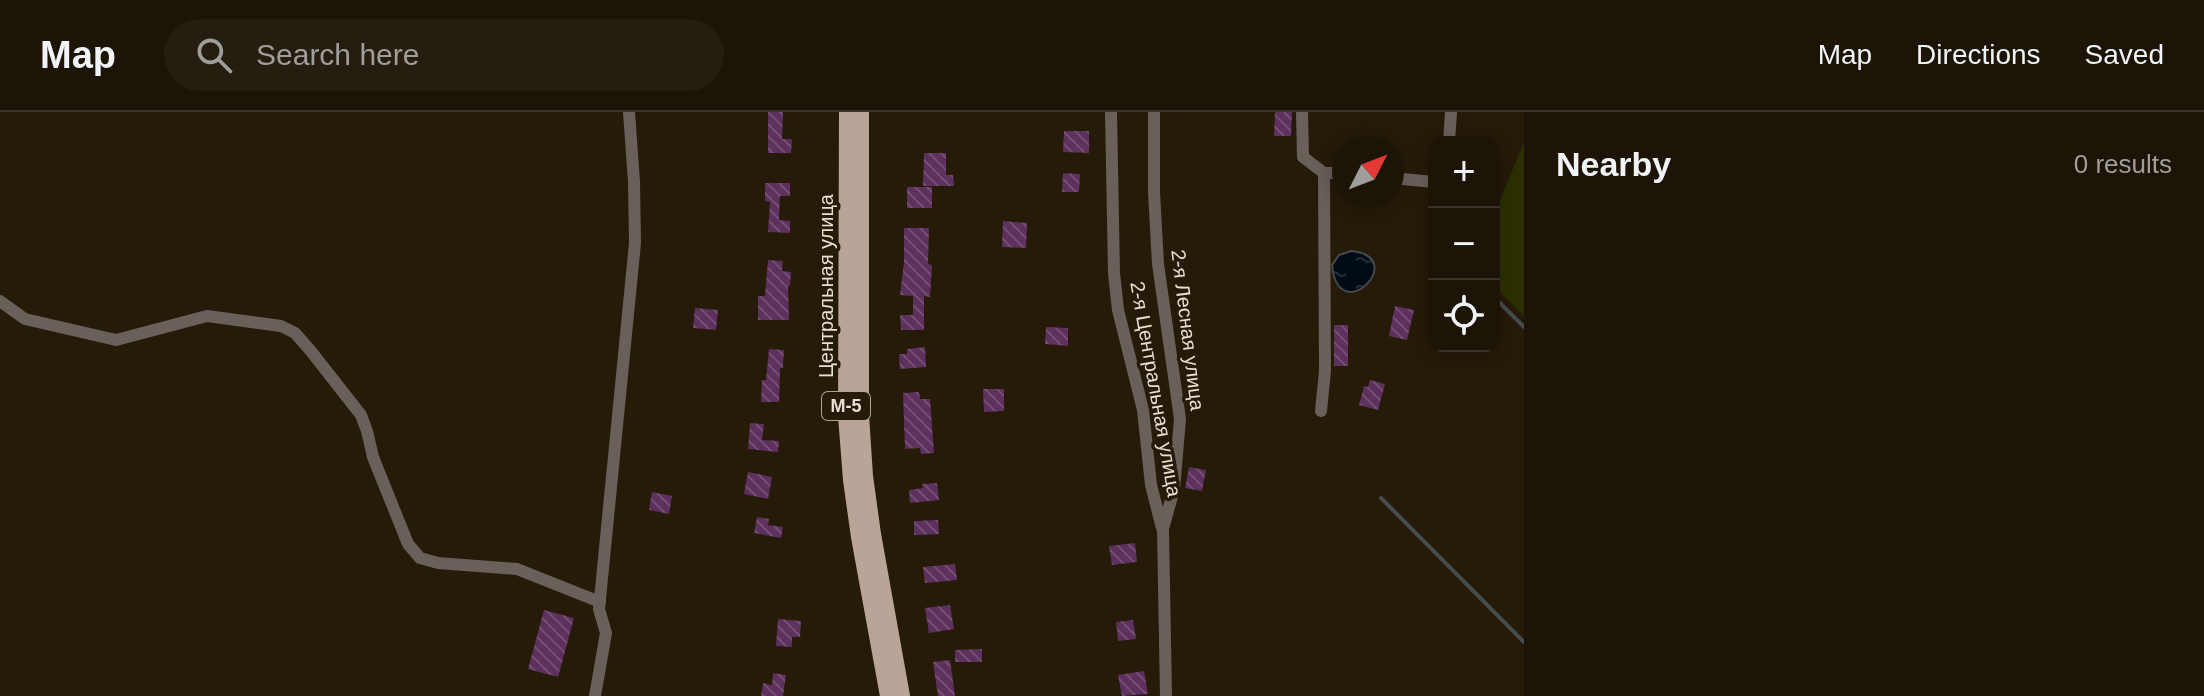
<!DOCTYPE html>
<html lang="en">
<head>
<meta charset="utf-8">
<style>
  :root { --surface:#1c1406; --page:#251d10; --text:#f1f3f6; --muted:#a09e9b; --line:#3a3328 }
  body { margin:0; font-family:Helvetica,sans-serif; background:var(--page); color:var(--text) }
  .controls { position:absolute; right:24px; top:24px; display:grid; overflow:hidden; border-radius:16px; box-shadow:0 4px 20px #0003 }
  .controls button { width:72px; height:72px; display:grid; place-items:center; padding:0; border:0; border-bottom:2px solid var(--line); background:var(--surface); color:var(--text); font:40px sans-serif }
  .compass { position:absolute; left:1332px; top:24px; width:72px; height:72px; border-radius:50%; background:var(--surface); box-shadow:0 4px 20px #0003; rotate:48deg }
  .list { margin:0; padding:0; list-style:none }
  h2 { display:flex; justify-content:space-between; align-items:center; height:104px; margin:0; padding:0 32px; font-size:34px }
  h2 small { font-size:26px; font-weight:400; color:var(--muted) }
  .icon { flex:none; width:44px; height:44px; fill:none; stroke:currentColor; stroke-width:2; stroke-linecap:round; stroke-linejoin:round }
  .map { position:relative; flex:none; width:1524px; height:584px; overflow:hidden }
  header { display:flex; align-items:center; gap:48px; box-sizing:border-box; height:112px; padding:0 40px; background:var(--surface); border-bottom:2px solid var(--line) }
  header strong { font-size:38px }
  nav { display:flex; gap:44px; margin-inline-start:auto; font-size:28px }
  .search { width:560px; height:72px; background:var(--page); display:flex; align-items:center; gap:20px; box-sizing:border-box; padding:0 28px; border-radius:44px; color:var(--muted); font-size:30px }
  main { display:flex }
  aside { flex:1; background:var(--surface) }
  .map>svg:first-child { display:block }
</style>
</head>
<body>
<header>
<strong>Map</strong>
<div class="search"><svg class="icon" aria-label="search" viewBox="0 0 24 24"><circle cx="10" cy="10" r="6"/><path d="M15 15l6 6"/></svg>Search here</div>
<nav><a>Map</a><a>Directions</a><a>Saved</a></nav>
</header>
<main>
<div class="map">
<svg width="1524" height="584" viewBox="0 0 1524 584">
  <defs>
    <pattern id="water-ripples" width="26" height="14" patternUnits="userSpaceOnUse" patternTransform="scale(2)"><rect width="26" height="14" fill="#000b15"/><path d="M2 4q2-2 4 0t4 0M15 11q2-2 4 0t4 0" fill="none" stroke="#252e36"/></pattern>
    <pattern id="building-back-hatch" width="6" height="6" patternUnits="userSpaceOnUse" patternTransform="scale(2)"><rect width="6" height="6" fill="#5d305e"/><path d="M-1 5l2 2M0 0l6 6M5-1l2 2" fill="none" stroke="#744e74"/></pattern>
  </defs>
  <rect width="100%" height="100%" fill="#261a08"/>
  <path fill="#2c3001" d="M1524,30V204L1494,174V103Z"/>
  <path fill="url(#water-ripples)" stroke="#464b4e" stroke-width="2" d="M1351,139C1411,145 1338,218 1332,153L1339,143Z"/>
  <g fill="none" stroke-linecap="round" stroke-linejoin="round">
    <g stroke="#464b4e" stroke-width="4">
      <path d="M1494,185L1524,215"/>
      <path d="M1381,386L1524,530"/>
    </g>
  </g>
  <g fill="url(#building-back-hatch)">
    <path d="M768,0H783L782,27H792L791,41H768Z"/>
    <path d="M1275,0H1292L1291,24H1274Z"/>
    <path d="M1064,19H1089V41L1063,40Z"/>
    <path d="M924,41H946V63H953L954,74H923Z"/>
    <path d="M1063,61L1080,62L1079,80H1062Z"/>
    <path d="M765,71H790V84H780L779,108L790,109V121L768,120L770,90L765,89Z"/>
    <rect x="907" y="75" width="25" height="21"/>
    <path d="M1003,109L1027,111L1026,136L1002,135Z"/>
    <path d="M904,116H929L928,152L932,153L930,185L924,184V218H901L900,203H913V184L900,183L904,150Z"/>
    <path d="M768,148L783,149L782,159L791,160L790,174H788L789,208H758V184H765Z"/>
    <path d="M1395,194L1414,198L1407,228L1389,224Z"/>
    <path d="M695,196L718,198L716,218L693,216Z"/>
    <rect x="1334" y="213" width="14" height="41"/>
    <path d="M1046,215L1068,216V234L1045,232Z"/>
    <path d="M925,235L926,255L900,257L899,242H907V237Z"/>
    <path d="M769,237L784,238L783,256H780L779,290H761L762,268H766Z"/>
    <path d="M1370,268L1385,272L1378,298L1359,293L1364,274L1368,275Z"/>
    <path d="M983,277H1004V299L984,300Z"/>
    <path d="M919,280L920,287H930L934,341L921,342L920,336L905,337L903,281Z"/>
    <path d="M750,311L764,312L762,328L779,329L778,340L748,337Z"/>
    <path d="M1189,355L1206,358L1202,379L1185,376Z"/>
    <path d="M748,360L772,365L768,387L744,382Z"/>
    <path d="M937,371L939,388L910,391L909,378L923,376L922,372Z"/>
    <path d="M652,380L672,384L669,402L649,398Z"/>
    <path d="M757,405L769,407L768,413L783,415L781,426L754,421Z"/>
    <path d="M938,408L939,422L914,423V409Z"/>
    <path d="M1135,431L1137,450L1112,453L1109,434Z"/>
    <path d="M955,452L957,468L925,471L923,455Z"/>
    <path d="M950,493L954,517L929,521L925,496Z"/>
    <path d="M544,498L574,506L558,565L528,557Z"/>
    <path d="M778,507L801,509L800,525H792V535L776,534Z"/>
    <path d="M1133,508L1136,527L1118,529L1116,510Z"/>
    <path d="M982,537V550H955V538Z"/>
    <path d="M950,548L955,584H938L933,550Z"/>
    <path d="M1144,559L1148,582L1122,584L1118,563Z"/>
    <path d="M773,561L786,563L783,584H761L763,571L772,573Z"/>
  </g>
  <g fill="none" stroke-linecap="round" stroke-linejoin="round">
    <g stroke="#696059" stroke-width="12">
      <path d="M1111,0L1114,161L1118,198L1143,298L1151,373L1162,416"/>
      <path d="M1154,0V80L1158,152L1180,307L1174,377L1163,417L1166,584"/>
      <path d="M1302,0L1303,45L1324,61L1325,259L1321,299"/>
      <path d="M1449,30L1451,0"/>
      <path d="M1324,61H1344"/>
      <path d="M1392,66L1434,70"/>
      <path d="M0,189L25,207L116,228L207,204L281,214L295,221L310,238L361,303L367,319L373,345L408,432L420,446L438,451L517,457L600,490"/>
      <path d="M595,584L606,521L599,497L635,131L634,70L629,0"/>
    </g>
    <g stroke="#b8a597" stroke-width="16">
      <path d="M847,0L846,304L851,368L859,425L888,584"/>
      <path d="M861,0V303L865,364L873,422L902,584"/>
    </g>
  </g>
  <g text-anchor="middle" dominant-baseline="central" stroke-width="7" stroke-linejoin="round" paint-order="stroke">
    <rect fill="#261a08" stroke="#aea497" stroke-width="2" x="822" y="280" width="48" height="28" rx="6"/>
    <g font-size="18" font-weight="bold" fill="#e8dfd4">
      <text x="846" y="294">М-5</text>
    </g>
    <g font-size="20" fill="#e8dfd4" stroke="#261a08">
      <text transform="translate(826 174) rotate(-90)">Центральная улица</text>
      <text transform="translate(1188 218) rotate(83)">2-я Лесная улица</text>
      <text transform="translate(1156 277) rotate(80)">2-я Центральная улица</text>
    </g>
  </g>
</svg>
<div class="controls">
<button>+</button>
<button>−</button>
<button><svg class="icon" aria-label="locate" viewBox="0 0 24 24"><circle cx="12" cy="12" r="6"/><path d="M12 2v4M12 18v4M2 12h4M18 12h4"/></svg></button>
</div>
<svg class="compass" viewBox="-18 -18 36 36"><path d="M0-13l5 13h-10z" fill="#e53935"/><path d="M0 13l5-13h-10z" fill="#a09e9b"/></svg>
</div>
<aside>
<h2>Nearby<small>0 results</small></h2>
<ul class="list">
</ul>
</aside>
</main>
</body>
</html>
